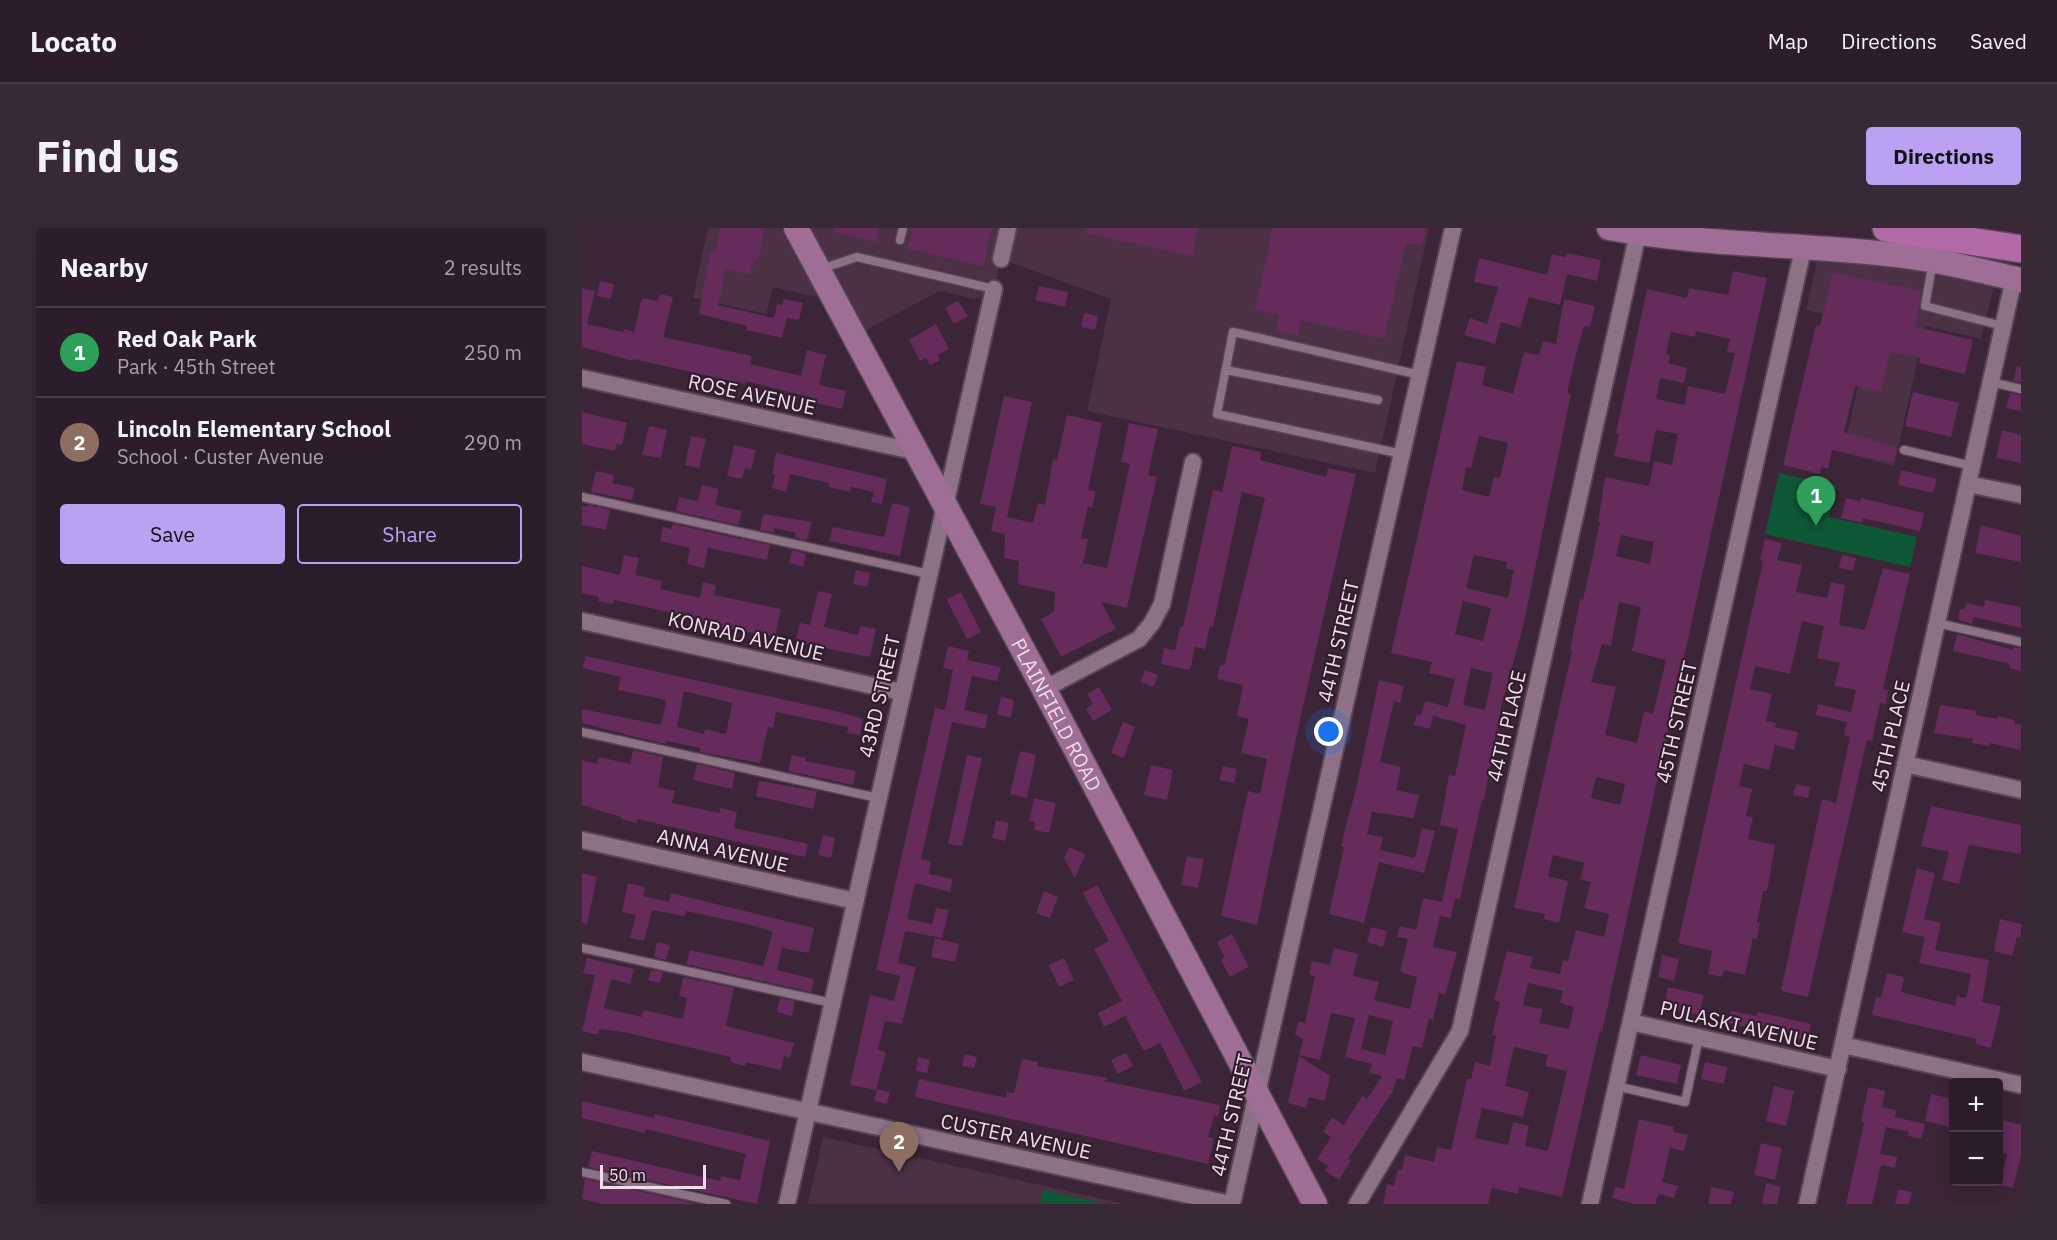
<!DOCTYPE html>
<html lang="en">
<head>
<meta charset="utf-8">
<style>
  :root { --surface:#2d1c2a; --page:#392936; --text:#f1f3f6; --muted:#a7a1a8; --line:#483a47; --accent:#bca0f2 }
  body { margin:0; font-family:"IBM Plex Sans",sans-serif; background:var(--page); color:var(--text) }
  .controls { position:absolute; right:18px; bottom:18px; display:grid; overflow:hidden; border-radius:6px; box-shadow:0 3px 15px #0003 }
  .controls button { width:54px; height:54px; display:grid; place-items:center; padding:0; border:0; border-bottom:2px solid var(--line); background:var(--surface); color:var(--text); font:30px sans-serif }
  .scale { position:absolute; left:18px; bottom:15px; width:106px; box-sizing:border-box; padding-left:6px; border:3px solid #eddeea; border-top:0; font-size:16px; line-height:21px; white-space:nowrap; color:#eddeea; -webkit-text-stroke:4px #321c2e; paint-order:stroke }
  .you { position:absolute; left:747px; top:504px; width:21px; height:21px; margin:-15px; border:4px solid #fff; border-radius:50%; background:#1a73e8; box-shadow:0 0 0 9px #1a73e833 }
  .badge { display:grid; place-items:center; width:39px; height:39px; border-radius:50%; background:var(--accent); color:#fff; font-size:20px; font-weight:700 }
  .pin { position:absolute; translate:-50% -50px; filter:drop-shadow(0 2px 3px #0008) }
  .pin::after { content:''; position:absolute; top:32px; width:21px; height:18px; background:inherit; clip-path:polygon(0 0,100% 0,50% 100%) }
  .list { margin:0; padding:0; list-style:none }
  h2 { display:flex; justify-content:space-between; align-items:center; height:78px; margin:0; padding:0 24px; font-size:26px }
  h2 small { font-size:20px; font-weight:400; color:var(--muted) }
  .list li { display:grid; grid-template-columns:39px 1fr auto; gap:18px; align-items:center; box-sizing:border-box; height:90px; padding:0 24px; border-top:2px solid var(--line) }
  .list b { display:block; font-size:22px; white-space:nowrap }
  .list p { margin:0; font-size:20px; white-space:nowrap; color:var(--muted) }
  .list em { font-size:20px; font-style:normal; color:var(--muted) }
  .actions { display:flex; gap:12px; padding:18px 24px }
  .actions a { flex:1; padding:14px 0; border:2px solid var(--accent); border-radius:6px; text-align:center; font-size:21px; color:var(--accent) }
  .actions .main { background:var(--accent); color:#111 }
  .map { position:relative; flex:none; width:1439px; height:976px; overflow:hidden; border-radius:6px }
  header { display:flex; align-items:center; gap:36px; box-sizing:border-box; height:84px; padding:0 30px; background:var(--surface); border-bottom:2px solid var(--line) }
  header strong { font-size:28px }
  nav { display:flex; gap:33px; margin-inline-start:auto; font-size:21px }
  .intro { display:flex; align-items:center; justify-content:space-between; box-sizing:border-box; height:144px; padding:0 36px }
  h1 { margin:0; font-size:42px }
  .button { padding:15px 27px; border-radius:6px; background:var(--accent); color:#111; font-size:21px; font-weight:700 }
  main { display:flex; gap:36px; padding:0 36px }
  aside { flex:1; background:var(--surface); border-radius:6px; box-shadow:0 3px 15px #0003 }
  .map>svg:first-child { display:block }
</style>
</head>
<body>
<header>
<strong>Locato</strong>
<nav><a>Map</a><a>Directions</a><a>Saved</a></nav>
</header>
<div class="intro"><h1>Find us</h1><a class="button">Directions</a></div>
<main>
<aside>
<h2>Nearby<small>2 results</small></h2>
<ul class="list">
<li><span class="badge" style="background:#2e9e5b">1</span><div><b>Red Oak Park</b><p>Park · 45th Street</p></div><em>250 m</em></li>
<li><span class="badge" style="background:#8d6e63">2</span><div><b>Lincoln Elementary School</b><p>School · Custer Avenue</p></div><em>290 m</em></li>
</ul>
<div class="actions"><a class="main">Save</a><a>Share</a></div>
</aside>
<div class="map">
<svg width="1439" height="976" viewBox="0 0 1439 976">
  <rect width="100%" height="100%" fill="#3c2538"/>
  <g fill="#4b3046">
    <path d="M126,0H847L793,245L505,183L529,71L419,31L412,61L393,71L357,63L275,107L259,75L191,59L184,86L111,70Z"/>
    <path d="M1237,25L1414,49L1399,111L1343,98L1312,238L1261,225L1290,97L1224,82Z"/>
    <path d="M241,909L342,931L543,976H226Z"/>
  </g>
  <g fill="#0e5836">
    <path d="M1197,245L1254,258L1247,289L1335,309L1328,339L1183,306Z"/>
    <path d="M461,962L524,976H458Z"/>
  </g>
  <g fill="#642b5b" fill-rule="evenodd">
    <path d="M138,0H183L176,32L172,31L168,46L144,41L136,77L192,90L195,76L200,77L202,71L221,75L217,92L205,90L200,110L164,102L165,98L117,86L128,24L133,25Z"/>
    <path d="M253,0H297L294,14L252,4Z"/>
    <path d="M330,0H410L402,38L325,21Z"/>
    <path d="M503,0H616L610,28L503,5Z"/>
    <path d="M691,0H844L840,18L824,15L802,111L719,92L716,108L694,103L697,87L673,82Z"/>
    <path d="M985,25L1019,32L1015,53L985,46L978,77L947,69L938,100L919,94L913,116L882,107L888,90L905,96L916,59L892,54L897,30L965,47L970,26L984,29Z"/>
    <path d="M1151,43L1185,50L1020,804L1018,803L980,969L937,959L936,966L910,960L906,976H801L805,956L812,958L816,941L820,942L823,927L852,934L855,919L869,922L885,851H889L893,834L908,838L914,808L910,807L918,774L912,772L925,723L951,729L948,740L978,746L981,732L986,733L994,702L1022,709L1027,686L1002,680L1009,654L998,651L1003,635L971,627L966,648L986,653L977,695L962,691L963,686L932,680L990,423H988L998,371L1001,372L1018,294H1016L1023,249L1067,258L1072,233L1090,237L1096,206L1074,202L1067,235L1032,228L1037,206L1034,205L1065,61L1105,70L1107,60L1146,67ZM1114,103L1148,111L1145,124L1153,125L1143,166L1106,158L1103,177L1074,171L1078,150L1102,155L1105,140L1086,135L1088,127L1084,126L1089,104L1113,109ZM1039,307L1072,314L1068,336L1034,328ZM1037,374L1059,379L1050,423L1084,432L1071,486L1062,483L1055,515L1023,507L1034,459L1009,454L1020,416L1029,418ZM1014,549L1043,556L1038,577L1009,570ZM946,755L981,763L978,775L992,779L987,801L957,795L961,781L941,777ZM932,819L966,827L963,838L985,843L966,923L943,918L947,898L931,894L926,917L893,910L900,880L941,889L947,864L923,858Z"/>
    <path d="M1251,44L1339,63L1334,99L1391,112L1383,146L1337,135L1338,130L1308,124L1299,164L1273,158L1262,204L1315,219L1311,235L1250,222L1246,241L1239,239L1238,246L1201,237L1234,97L1238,98Z"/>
    <path d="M18,53L32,56L29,71L15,68Z"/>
    <path d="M457,58L486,64L483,79L453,72Z"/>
    <path d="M0,60L13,63L5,96L41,104L42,101L52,104L60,70L76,73L78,66L91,69L81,109L170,128L168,136L219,148L225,122L244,127L237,157L264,163L260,181L234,175L235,171L164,153L163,156L51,131V133L0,119Z"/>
    <path d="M982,71L1013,78L1008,99L1002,98L995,122L985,165L989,166L941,399L919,480L902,572H900L878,671L873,670L869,690L858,688L851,719L875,724L871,739L863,767L857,765L851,792L847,791L840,820L831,818L822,852L815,850L811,863L766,931L769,932L757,952L743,943L746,938L735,931L749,909L741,904L750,889L762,897L780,868L785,871L800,848L787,845L790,836L763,829L773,790L749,785L738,832L717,827L721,812L713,806L716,794L723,795L733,748L727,747L730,733L748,737L752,720L776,726L771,748L797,754L792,772L828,781L835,749L818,744L826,711L815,709L818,698L834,702L841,670L860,674L876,601L858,597L867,547L873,548L884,497L851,488L848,501L832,497L835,486L839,487L843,473L866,479L873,451L847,445L850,434L809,425L875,133L904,139L900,157L931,166L942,124L957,127L961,113L974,116ZM897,208L926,215L918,250L912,249L907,269L880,262L884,239L889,240ZM892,327L925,334L924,341L932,342L926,370L884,360ZM881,373L909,380L901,413L873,406ZM889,440L911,445L903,482L881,477ZM787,787L811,793L803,827L779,821Z"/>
    <path d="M376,73L386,88L372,96L363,80Z"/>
    <path d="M502,85L516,88L513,102L499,99Z"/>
    <path d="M354,96L367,121L356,127L358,132L348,137L344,130L338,133L327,112Z"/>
    <path d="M1435,138L1439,139V154L1431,153Z"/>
    <path d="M1331,164L1377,175L1369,209L1323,198Z"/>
    <path d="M1428,165L1439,167V183L1424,180Z"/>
    <path d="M422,168L450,174L425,289L451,295L456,275L463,277L471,231L475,232L485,187L520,195L506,262L514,263L510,280L506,279L499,310L506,311L501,335L525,340L548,236L539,234L547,195L576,201L566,247L575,249L545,380L519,374L534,401L479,429L459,391L472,384L473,364L436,356L437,333L422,330L423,306L409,303L414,279L398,276Z"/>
    <path d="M0,184L45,195L40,217L34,216L33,223L0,216Z"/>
    <path d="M67,198L85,202L79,230L60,227Z"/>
    <path d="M1420,202L1439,207V235L1414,230Z"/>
    <path d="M109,208L124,211L117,240L103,237Z"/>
    <path d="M152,217L174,222L169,242L163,240L160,251L145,248Z"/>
    <path d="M650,218L679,224L678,232L744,249L746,240L774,246L718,492L675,697L639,688L666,563L678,566L685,531L659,525L667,491L655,488L661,457L635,451L638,437L642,438L683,270L660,264L631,399L628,398L623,421L613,419L608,442L579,436L582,420L593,422L598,399H601L631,262L640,264Z"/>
    <path d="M194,225L305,251L300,276L289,274L292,264L269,259L268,264L246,259L247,255L208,246L204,264L190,260L193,247L190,246Z"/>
    <path d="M1319,242L1355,251L1351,265L1316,257Z"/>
    <path d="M14,243L32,247L30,255L53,260L50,272L9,264Z"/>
    <path d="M120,257L137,261L133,277L160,283L156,297L94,283L97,269L116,273Z"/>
    <path d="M1264,270L1278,273L1279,270L1342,285L1338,303L1281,290L1280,295L1259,290Z"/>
    <path d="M310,275L328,279L318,328L247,313L251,299L302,309Z"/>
    <path d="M6,277L28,282L24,302L0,297V278L5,279Z"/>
    <path d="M181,286L230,294L225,312L213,310L214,305L193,300L191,305L178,302Z"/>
    <path d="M91,296L188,317L185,332L126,320L122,340L105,336L108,320L78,313L81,299L89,301Z"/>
    <path d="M1399,297L1439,308V334L1393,325Z"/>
    <path d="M1183,311L1200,315L1195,332L1220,337L1214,364L1245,370L1249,354L1263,357L1257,397L1283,402L1301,340L1328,346L1301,461L1306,462L1304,476L1298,475L1290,513L1285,512L1226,769L1199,763L1240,571L1254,575L1268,509L1262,507L1265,494L1234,487L1236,476L1269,484L1274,462L1252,458L1258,435L1235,430L1242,398L1220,393L1208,446L1173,438L1168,461L1190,466L1184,493L1194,495L1193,499L1216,504L1212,522L1193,517L1187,542L1162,536L1157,558L1170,561L1164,588L1171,589L1166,611L1193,617L1185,663H1181L1175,695H1178L1175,711L1171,710L1163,747L1142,742L1140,749L1126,746L1130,723L1096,715L1181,333L1178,332Z"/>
    <path d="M210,322L224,326L221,339L207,335Z"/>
    <path d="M42,327L57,330L53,347L80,353L78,361L118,370L121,354L134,357L132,367L199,381L193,409L129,397L82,383L32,372L31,376L16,373L17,369L0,365V338L38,347Z"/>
    <path d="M1260,327L1274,330L1271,343L1257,340Z"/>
    <path d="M274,342L288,345L285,359L271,356Z"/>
    <path d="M236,363L250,366L242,399L276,407L278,398L294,401L288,429L213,414L218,395L228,397Z"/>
    <path d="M379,364L399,404L385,411L364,371Z"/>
    <path d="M1403,372L1439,379V400L1392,389L1390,396L1376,392L1378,381L1382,382L1384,375L1402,379Z"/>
    <path d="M1375,406L1431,422L1432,419L1439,420V443L1427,440L1428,436L1371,423Z"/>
    <path d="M366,418L387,423L385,432L419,439L415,453L390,448L382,482L406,487L403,501L370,494L339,631L349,633L347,646L371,651L368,664L333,655L325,691L350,696L354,680L367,682L360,710L323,703L316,735L334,739L320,796L303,793L296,822L304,824L294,862L268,857L288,767L312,773L318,748L294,742L353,480L363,482L371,442L361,440Z"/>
    <path d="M4,428L258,484L281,491L278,507L265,505L266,499L194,484L191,500L186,499L178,535L118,524V520L95,515L85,513L84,516L54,509L0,495V481L79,497L84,476V472L36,462L39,449L0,440ZM102,463L150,475L144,506L123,501L122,506L95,499Z"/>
    <path d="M563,442L576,447L571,459L558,454Z"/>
    <path d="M797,452L822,458L818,475L812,473L798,534L819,539L814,562L837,567L832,590L790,584L785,606L801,609L798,622L833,630L840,600L853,603L842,645L797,634L782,695L747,686L762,619H759L763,601L774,561Z"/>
    <path d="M517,459L530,482L511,493L504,481L511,476L505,466Z"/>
    <path d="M419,468L432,472L429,489L415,487Z"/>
    <path d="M1358,477L1395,483L1394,487L1415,491L1416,488L1432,492V495L1439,497V522L1408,515L1407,518L1390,515L1391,511L1352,505Z"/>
    <path d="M541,494L553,499L542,530L529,525Z"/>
    <path d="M51,522L81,529L76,559L93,563L90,575L137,585L139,580L155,584L152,600L226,616L223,629L55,591V595L39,591V589L0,577V532L15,536L17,529L48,536Z"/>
    <path d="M438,523L454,527L445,570L428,566Z"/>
    <path d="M210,527L224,530L223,533L274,543L271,557L206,543Z"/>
    <path d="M385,527L400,530L380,618L366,616Z"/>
    <path d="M115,536L153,545L150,561L111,552Z"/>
    <path d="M569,537L591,542L585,572L562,567Z"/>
    <path d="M641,538L655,541L652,555L637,552Z"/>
    <path d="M177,553L235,563L231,581L174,568Z"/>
    <path d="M1214,556L1228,559L1226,570L1211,567Z"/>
    <path d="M452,570L474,575L467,605L452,602L453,594L447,593Z"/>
    <path d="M1349,578L1439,597V626L1387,617L1377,656L1360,652L1367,624L1339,618Z"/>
    <path d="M414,592L427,595L423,613L410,610Z"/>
    <path d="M241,607L253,610L249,630L236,627Z"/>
    <path d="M487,619L503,626L493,650L482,630Z"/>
    <path d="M605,628L622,631L616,660L599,657Z"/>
    <path d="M1335,640L1353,645L1342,691L1359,695L1353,722L1407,732L1400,774L1419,778L1409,820L1393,816L1395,811L1290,787L1294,769L1299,770L1305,745L1322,749L1319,764L1373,778L1375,768L1384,770L1389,746L1337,735L1343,709L1320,704Z"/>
    <path d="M0,645L15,649L5,696L0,695Z"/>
    <path d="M46,655L63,659L61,668L87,674L89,665L232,700L227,725L200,720L195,742L232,751L229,764L104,736L108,722L181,738L191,704L165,696L104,683L102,688L70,682L62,713L48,710L54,687L40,684Z"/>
    <path d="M515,657L620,854L602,863L578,815L562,823L543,788L522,799L516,785L540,773L512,721L527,713L501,665Z"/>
    <path d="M462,663L476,669L468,690L454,685Z"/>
    <path d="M1418,691L1439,696V710L1435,709L1430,728L1412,723Z"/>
    <path d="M789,699L805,703L801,719L785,714Z"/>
    <path d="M650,706L667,739L648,749L639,732L643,730L635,714Z"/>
    <path d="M353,710L377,716L373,734L349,729Z"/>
    <path d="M75,714L88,717L84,732L72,729Z"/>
    <path d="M1080,727L1097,731L1092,753L1076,749Z"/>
    <path d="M5,730L52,741L48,756L29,751L22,780L60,789L61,782L101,791L105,770L97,768L101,749L152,760L144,798L212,815L208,830L202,828L199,842L164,834L163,838L148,834L149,829L41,804L17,801L16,807L0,803L13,747L1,745Z"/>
    <path d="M482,730L492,752L477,759L467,737Z"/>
    <path d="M69,742L81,744L78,755L66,752Z"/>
    <path d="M1086,759L1122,767L1117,787L1082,779Z"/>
    <path d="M198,770L213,773L210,788L195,784Z"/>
    <path d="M1149,783L1175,788L1176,784L1229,796L1225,813L1146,795Z"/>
    <path d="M544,825L551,838L535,846L529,832Z"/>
    <path d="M383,826L395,829L392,840L380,838Z"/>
    <path d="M1059,827L1099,837L1095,856L1054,847Z"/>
    <path d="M717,828L748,848L743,873L727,869L724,880L706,875Z"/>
    <path d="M336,829L348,832L345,845L334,843Z"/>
    <path d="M440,831L456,834L455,838L527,850L522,853L638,877L636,889L632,888L626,909L632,911L626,936L333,869L337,851L424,870L425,864L432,865Z"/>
    <path d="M1123,834L1145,839L1142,856L1119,851Z"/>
    <path d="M1192,858L1212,863L1204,898L1184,893Z"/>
    <path d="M1286,859L1303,863L1300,879L1314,882L1313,889L1343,896L1339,911L1326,908L1327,904L1304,899L1298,926L1315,929L1313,940L1299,937L1290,976H1264L1282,895L1279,894Z"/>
    <path d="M295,861L308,864L305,876L292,873Z"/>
    <path d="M1349,866L1371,871L1369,899L1343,893Z"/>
    <path d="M0,873L72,890V886L188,913L175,976L6,939L10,923L138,953L139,948L158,952L164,926L64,901L63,905L0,890Z"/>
    <path d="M1057,891L1092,899L1091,904L1106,907L1102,923L1088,920L1080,954L1096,958L1092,970L1076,966L1074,976H1053L1030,970L1033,959L1042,961Z"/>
    <path d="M1416,891L1439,897V928L1431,960L1418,957L1425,926L1416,924Z"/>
    <path d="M1179,915L1200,920L1193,952L1172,947Z"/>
    <path d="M3,951L115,976H20L0,971Z"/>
    <path d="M1184,955L1199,959L1195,976H1180Z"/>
    <path d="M1129,959L1152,964L1149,976H1126Z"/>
    <path d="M1316,961L1330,964L1327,976H1313Z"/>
  </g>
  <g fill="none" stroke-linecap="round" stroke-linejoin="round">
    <defs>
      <g id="lane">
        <path d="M318,12L321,0"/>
        <path d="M1351,33L1343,78L1421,98"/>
        <path d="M239,41L275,29L412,61"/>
        <path d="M644,142L796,172"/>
        <path d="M1409,154L1439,161"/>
        <path d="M1322,222L1390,238"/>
        <path d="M820,226L635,186L651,104L838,147"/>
        <path d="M0,269L347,346"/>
        <path d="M1355,395L1439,414"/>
        <path d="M0,504L296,570"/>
        <path d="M0,720L250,775"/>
        <path d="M1034,858L1103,874L1117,809"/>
        <path d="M0,944L144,976"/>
      </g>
      <g id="street">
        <path d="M419,31L426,0"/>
        <path d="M0,150L331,223"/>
        <path d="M1386,256L1439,267"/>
        <path d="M0,393L319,464"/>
        <path d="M462,461L557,411L570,395L580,376L611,234"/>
        <path d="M1323,536L1439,562"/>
        <path d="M0,612L273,673"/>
        <path d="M1049,794L1256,841"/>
        <path d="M1261,817L1439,857"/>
        <path d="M0,834L648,976"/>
        <path d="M205,976L412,61"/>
        <path d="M650,976L871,0"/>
        <path d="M775,976L878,803L1056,5"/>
        <path d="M1008,976L1221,21"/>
        <path d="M1225,976L1432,50"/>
      </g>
      <g id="secondary">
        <path id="s1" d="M214,0L462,461L733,976"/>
        <path d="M1027,0C1119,17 1212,16 1305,26C1350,30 1394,42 1439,52"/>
      </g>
      <path id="primary" d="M1304,0L1439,21"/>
    </defs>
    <use href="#lane" stroke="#584454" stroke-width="11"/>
    <use href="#street" stroke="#584454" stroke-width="20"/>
    <use href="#secondary" stroke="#584454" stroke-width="27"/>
    <use href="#primary" stroke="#584454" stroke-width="30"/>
    <use href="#lane" stroke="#8d7287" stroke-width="8"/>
    <use href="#street" stroke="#8d7287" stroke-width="16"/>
    <use href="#secondary" stroke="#9f6e96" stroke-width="24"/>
    <use href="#primary" stroke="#b26aa6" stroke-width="27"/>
  </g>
  <g text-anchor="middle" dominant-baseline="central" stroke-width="4.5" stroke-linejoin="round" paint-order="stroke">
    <g font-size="20" fill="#eddeea" stroke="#321c2e">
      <text transform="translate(170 166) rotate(12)">ROSE AVENUE</text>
      <text transform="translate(164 408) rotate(13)">KONRAD AVENUE</text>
      <text transform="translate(756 413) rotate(-77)">44TH STREET</text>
      <text transform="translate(297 468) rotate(-77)">43RD STREET</text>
      <text stroke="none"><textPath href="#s1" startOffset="552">PLAINFIELD ROAD</textPath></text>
      <text transform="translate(1094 494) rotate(-77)">45TH STREET</text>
      <text transform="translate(924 498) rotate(-77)">44TH PLACE</text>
      <text transform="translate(1308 508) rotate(-77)">45TH PLACE</text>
      <text transform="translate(141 622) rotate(13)">ANNA AVENUE</text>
      <text transform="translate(1157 797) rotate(13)">PULASKI AVENUE</text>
      <text transform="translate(649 887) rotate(-77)">44TH STREET</text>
      <text transform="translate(434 908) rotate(12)">CUSTER AVENUE</text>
    </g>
  </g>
</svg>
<div class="controls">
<button>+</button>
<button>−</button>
</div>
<div class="scale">50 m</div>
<div class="you"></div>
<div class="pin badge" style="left:1234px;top:298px;background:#2e9e5b">1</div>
<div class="pin badge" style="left:317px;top:944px;background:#8d6e63">2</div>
</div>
</main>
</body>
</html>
